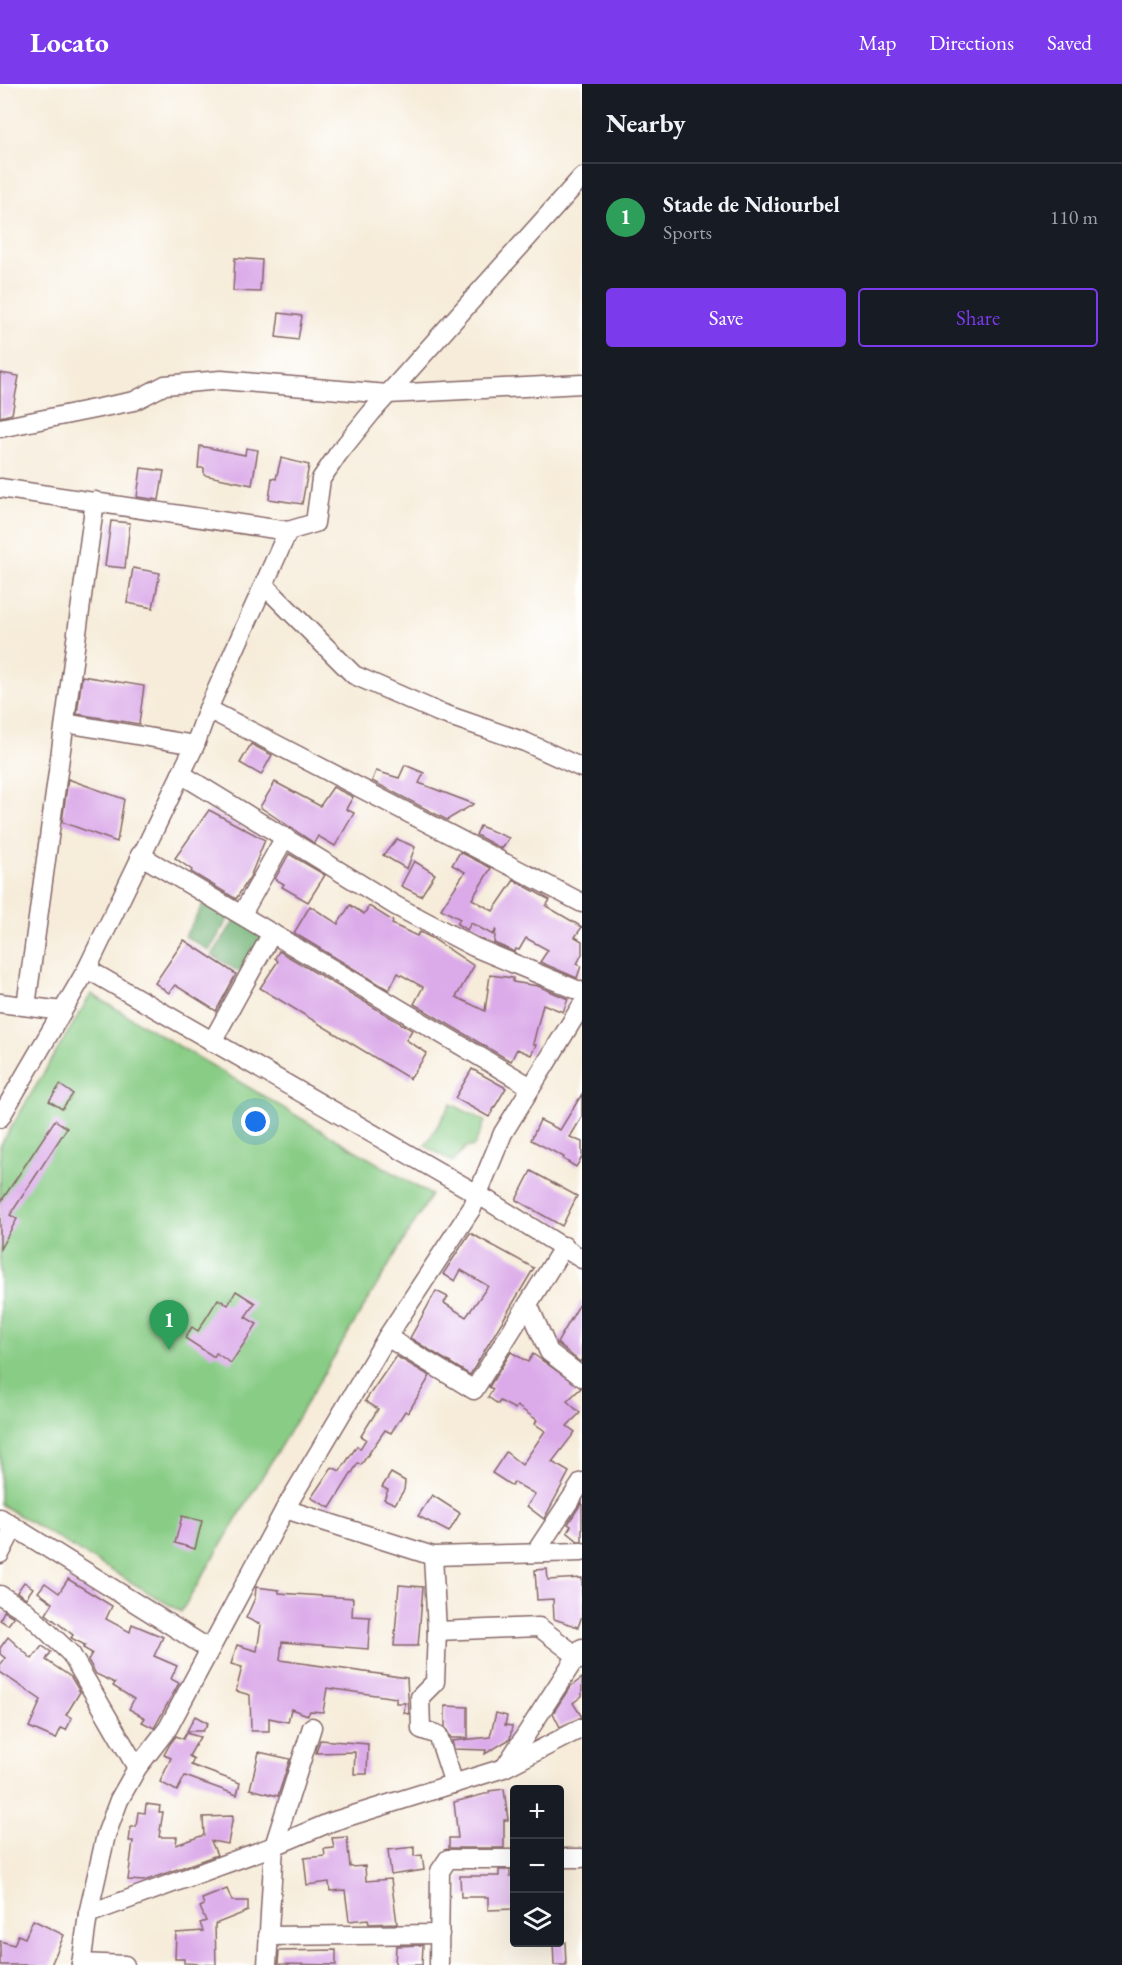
<!DOCTYPE html>
<html lang="en">
<head>
<meta charset="utf-8">
<style>
  :root { --surface:#171b24; --page:#242831; --text:#f1f3f6; --muted:#9ea1a6; --line:#363941; --accent:#7c3aed }
  body { margin:0; font-family:"EB Garamond",serif; background:var(--page); color:var(--text) }
  .controls { position:absolute; right:18px; bottom:18px; display:grid; overflow:hidden; border-radius:6px; box-shadow:0 6px 24px #0002 }
  .controls button { width:54px; height:54px; display:grid; place-items:center; padding:0; border:0; border-bottom:2px solid var(--line); background:var(--surface); color:var(--text); font:30px sans-serif }
  .you { position:absolute; left:256px; top:1038px; width:21px; height:21px; margin:-15px; border:4px solid #fff; border-radius:50%; background:#1a73e8; box-shadow:0 0 0 9px #1a73e833 }
  .badge { display:grid; place-items:center; width:39px; height:39px; border-radius:50%; background:var(--accent); color:#fff; font-size:20px; font-weight:700 }
  .pin { position:absolute; translate:-50% -50px; filter:drop-shadow(0 2px 3px #0008) }
  .pin::after { content:''; position:absolute; top:32px; width:21px; height:18px; background:inherit; clip-path:polygon(0 0,100% 0,50% 100%) }
  .list { margin:0; padding:0; list-style:none }
  h2 { display:flex; justify-content:space-between; align-items:center; height:78px; margin:0; padding:0 24px; font-size:26px }
  h2 small { font-size:20px; font-weight:400; color:var(--muted) }
  .list li { display:grid; grid-template-columns:39px 1fr auto; gap:18px; align-items:center; box-sizing:border-box; height:108px; padding:0 24px; border-top:2px solid var(--line) }
  .list b { display:block; font-size:22px; white-space:nowrap }
  .list p { margin:0; font-size:20px; white-space:nowrap; color:var(--muted) }
  .list em { font-size:20px; font-style:normal; color:var(--muted) }
  .actions { display:flex; gap:12px; padding:18px 24px }
  .actions a { flex:1; padding:14px 0; border:2px solid var(--accent); border-radius:6px; text-align:center; font-size:21px; color:var(--accent) }
  .actions .main { background:var(--accent); color:#fff }
  .icon { flex:none; width:33px; height:33px; fill:none; stroke:currentColor; stroke-width:2; stroke-linecap:round; stroke-linejoin:round }
  .map { position:relative; flex:none; width:582px; height:1881px; overflow:hidden }
  header { display:flex; align-items:center; gap:36px; box-sizing:border-box; height:84px; padding:0 30px; background:var(--accent); color:#fff }
  header strong { font-size:28px }
  nav { display:flex; gap:33px; margin-inline-start:auto; font-size:21px }
  main { display:flex }
  aside { flex:1; background:var(--surface) }
  .map>svg:first-child { display:block }
</style>
</head>
<body>
<header>
<strong>Locato</strong>
<nav><a>Map</a><a>Directions</a><a>Saved</a></nav>
</header>
<main>
<div class="map">
<svg width="582" height="1881" viewBox="0 0 582 1881">
  <rect width="100%" height="100%" fill="#fff"/>
  <filter id="ink" filterUnits="userSpaceOnUse"><feTurbulence type="fractalNoise" baseFrequency=".0167" numOctaves="2"/><feDisplacementMap in="SourceGraphic" scale="12" xChannelSelector="R" yChannelSelector="G"/><feConvolveMatrix kernelMatrix="1 2 1 2 8 2 1 2 1" color-interpolation-filters="sRGB"/></filter>
  <filter id="wash" filterUnits="userSpaceOnUse"><feTurbulence type="fractalNoise" baseFrequency=".008" numOctaves="4" result="noise"/><feDisplacementMap in="SourceGraphic" scale="24" xChannelSelector="R" yChannelSelector="G"/><feGaussianBlur stdDeviation="1.35" result="paint"/><feColorMatrix in="noise" values="0 0 0 0 0 0 0 0 0 0 0 0 0 0 0 0 0 1.4 0 .05"/><feComposite in="paint" operator="in"/></filter>
  <g filter="url(#wash)">
    <rect width="100%" height="100%" fill="#f6ecd9"/>
    <g fill="#88cc85" stroke="#697658" stroke-width="1.5">
      <path d="M91,910L431,1111L181,1528L0,1420V1062Z"/>
      <path d="M451,1020L485,1037L474,1062L465,1064L453,1078L425,1062Z"/>
    </g>
    <g fill="#6eb072" stroke="#5c684e" stroke-width="1.5">
      <path d="M205,817L230,832L209,867L185,852Z"/>
      <path d="M236,834L263,851L239,888L212,871Z"/>
    </g>
    <g id="blocks">
      <g fill="#dbabe9">
        <path d="M235,174L262,176L260,208L233,207Z"/>
        <path d="M279,229L302,232L298,256L276,253Z"/>
        <path d="M0,289L19,292L12,330L0,333Z"/>
        <path d="M200,362L245,371L246,364L258,366L252,401L204,391V384H198Z"/>
        <path d="M281,374L309,381L302,420L269,415L272,394L276,395Z"/>
        <path d="M141,384L164,387L159,416L137,413Z"/>
        <path d="M111,437L130,439L125,484L105,482Z"/>
        <path d="M133,484L160,489L153,524L127,519Z"/>
        <path d="M82,592L144,602L139,640L77,630Z"/>
        <path d="M251,660L272,671L261,691L240,679Z"/>
        <path d="M405,681L424,689L419,699L474,720L447,736L372,697L376,687L399,694Z"/>
        <path d="M68,695L124,715L117,758L62,738Z"/>
        <path d="M275,698L320,722L333,703L353,713L346,725L354,729L335,762L318,752L314,759L260,723Z"/>
        <path d="M209,726L265,756L250,793L236,815L191,788L192,786L175,774Z"/>
        <path d="M480,742L509,754L502,765L476,751Z"/>
        <path d="M397,755L415,763L407,785L383,771Z"/>
        <path d="M460,768L491,784L472,815L493,827L514,796L550,816L546,822L582,843L575,853L582,857V870L577,880L581,882L577,894L540,878L548,866L526,854L519,866L516,865L515,868L494,859L496,845L493,851L471,839L467,846L457,840L460,835L441,825L465,788L452,781Z"/>
        <path d="M289,770L325,791L308,818L282,803L284,800L275,795Z"/>
        <path d="M414,777L435,790L421,812L401,802Z"/>
        <path d="M350,821L364,830L369,822L393,837L392,840L417,852L420,848L432,854L474,882L456,913L485,927L490,891L513,894V898L538,902L568,915L563,928L543,920L533,960L536,961L531,971L517,965L511,977L505,974L414,920L423,903L398,889L389,906L294,849L310,822L338,840Z"/>
        <path d="M184,856L236,890L216,927L175,901L169,909L155,899Z"/>
        <path d="M279,867L412,946L406,956L427,969L410,995L260,904L278,877L275,874Z"/>
        <path d="M472,985L506,1004L489,1033L455,1014Z"/>
        <path d="M60,1001L73,1010L62,1025L49,1017Z"/>
        <path d="M582,1010V1033L570,1053L582,1058V1073L576,1083L563,1075L564,1073L531,1056L540,1036L560,1046Z"/>
        <path d="M55,1036L67,1044L10,1131L17,1135L0,1165V1119Z"/>
        <path d="M531,1087L577,1112L562,1142L516,1116Z"/>
        <path d="M470,1149L534,1184L470,1291L410,1254L436,1207L448,1213L444,1219L466,1233L488,1202L461,1186L455,1197L443,1190Z"/>
        <path d="M236,1207L255,1219L245,1233L257,1240L231,1279L216,1269L214,1273L185,1254L192,1243L198,1247L218,1215L228,1221Z"/>
        <path d="M582,1216V1275L580,1278L557,1259Z"/>
        <path d="M511,1268L528,1278L533,1270L581,1304L567,1317L580,1329L567,1342L575,1348L552,1378L569,1388L544,1435L527,1422L535,1410L514,1398L512,1402L492,1389L506,1368L522,1381L545,1347L535,1340L537,1336L517,1322L515,1325L500,1317L498,1320L488,1313L493,1305L489,1303Z"/>
        <path d="M396,1272L430,1292L408,1329L405,1327L391,1349L385,1346L361,1381L358,1379L330,1424L311,1414L332,1383L340,1387L357,1362L360,1365L366,1355L361,1352L378,1325L365,1317Z"/>
        <path d="M391,1389L405,1397L404,1406L395,1420L384,1415L388,1406L382,1403Z"/>
        <path d="M432,1411L460,1429L449,1448L418,1432Z"/>
        <path d="M582,1418V1457H578L567,1448L571,1442L568,1440Z"/>
        <path d="M182,1432L202,1437L195,1465L175,1459Z"/>
        <path d="M547,1485L548,1496L582,1494V1532L578,1543L554,1535L553,1515L537,1516L535,1486Z"/>
        <path d="M68,1495L112,1522L106,1535L130,1548L132,1540L163,1553L154,1572L177,1582L171,1595L179,1599L154,1644L142,1638L145,1634L129,1625L134,1615L113,1602L115,1599L96,1590L88,1576L92,1569L83,1564L85,1561L71,1554L73,1551L46,1530L53,1519L38,1508L45,1499L59,1509Z"/>
        <path d="M24,1498L33,1504L26,1514L17,1508Z"/>
        <path d="M399,1501L423,1503L418,1562H394Z"/>
        <path d="M256,1503L279,1506V1509L353,1514L352,1532L370,1533L368,1565L282,1558L280,1576L407,1594L409,1630L404,1629L405,1619H396V1614L327,1604L323,1628L310,1627L308,1631L291,1625L288,1638L269,1634V1647H251L250,1611L236,1607L242,1583L231,1580L237,1561L257,1567L261,1541L246,1534L255,1514Z"/>
        <path d="M4,1527L14,1533L8,1541L0,1536Z"/>
        <path d="M8,1553L32,1575L42,1562L51,1568L46,1576L71,1593L80,1608L66,1631L72,1634L66,1646L61,1644L56,1655L29,1643L41,1616L0,1588V1582L5,1574L0,1570V1564Z"/>
        <path d="M582,1594V1612L573,1619L582,1633L560,1643L553,1629L570,1603Z"/>
        <path d="M445,1622L468,1623V1654H451L445,1643Z"/>
        <path d="M496,1629L507,1632L505,1641L512,1642L510,1655L485,1670L486,1666L454,1665L452,1657L490,1653Z"/>
        <path d="M195,1632L208,1639L203,1647H187Z"/>
        <path d="M186,1649L200,1653L189,1672L194,1675L191,1681L240,1699L237,1711L185,1692L177,1707L160,1698L171,1674L164,1671L170,1660L176,1652L183,1655Z"/>
        <path d="M320,1656L368,1660L367,1690H354L355,1668L316,1669Z"/>
        <path d="M259,1668L290,1675L278,1712L250,1705Z"/>
        <path d="M504,1705L508,1736H504V1764H449V1754H458L454,1718L489,1709V1707Z"/>
        <path d="M146,1720L160,1722L159,1728H163L159,1753H177L176,1761L204,1751L203,1733L233,1732L228,1760L211,1757L217,1771L144,1797L128,1796L133,1757H129L131,1743H136L138,1728L145,1729Z"/>
        <path d="M347,1753L350,1783L365,1782L366,1797L391,1795L397,1839L369,1840L368,1835L349,1837L345,1806L330,1807L329,1798L307,1801L304,1774L325,1772L324,1765L334,1764L332,1754Z"/>
        <path d="M414,1763V1772L422,1771L424,1786L391,1791L388,1766Z"/>
        <path d="M499,1786H510V1792H514V1825L488,1826V1813H461L460,1792H499Z"/>
        <path d="M227,1805L232,1817H248V1827L215,1840L216,1881L184,1879V1875H175L176,1849L203,1847L200,1839L206,1837L200,1823L204,1821L202,1815Z"/>
        <path d="M33,1836L64,1851L51,1881H0V1857L14,1861L18,1851L25,1854Z"/>
        <path d="M553,1858H565L566,1881H554Z"/>
        <path d="M423,1861L422,1881H395L396,1862Z"/>
        <path d="M336,1866V1881L278,1880L279,1867Z"/>
      </g>
    </g>
  </g>
  <g filter="url(#ink)">
    <use href="#blocks" fill-opacity="0" stroke="#866768" stroke-width="1.5"/>
    <g fill="none" stroke-linecap="round" stroke-linejoin="round">
      <defs>
        <g id="minor">
          <path d="M0,344L134,317L165,301L221,296L388,310L582,300"/>
          <path d="M0,404L288,447"/>
          <path d="M265,502L354,591L438,628L525,658L582,684"/>
          <path d="M208,625L582,819"/>
          <path d="M65,639L195,661"/>
          <path d="M181,690L396,822L474,863L582,908"/>
          <path d="M140,771L531,1003"/>
          <path d="M242,830L285,753"/>
          <path d="M87,885L479,1111L582,1175"/>
          <path d="M0,919L62,927"/>
          <path d="M26,922L95,417"/>
          <path d="M212,958L272,849"/>
          <path d="M0,1034L87,885L195,661L208,625L288,447L315,439L321,395L338,370L371,329L582,93"/>
          <path d="M564,1162L528,1220L549,1268L582,1293"/>
          <path d="M387,1253L474,1306L528,1220"/>
          <path d="M285,1425L433,1472L582,1468"/>
          <path d="M0,1434L209,1565"/>
          <path d="M535,1469L582,1398"/>
          <path d="M0,1470L14,1443"/>
          <path d="M433,1472L437,1547L435,1598L420,1613L421,1645L438,1651L454,1700"/>
          <path d="M0,1511L26,1527L71,1570L137,1684"/>
          <path d="M437,1547L539,1543L582,1576"/>
          <path d="M505,1683L582,1564"/>
          <path d="M560,1774H582"/>
          <path d="M88,1830L274,1762L331,1738L504,1684L582,1644"/>
          <path d="M268,1852L440,1850"/>
          <path d="M81,1879L125,1881"/>
          <path d="M81,1881L88,1830L106,1751L119,1716L137,1684L168,1644L285,1425L387,1253L472,1124L503,1049L582,921"/>
          <path d="M267,1881L274,1762L312,1643"/>
          <path d="M439,1881L440,1787L448,1775H514"/>
        </g>
      </defs>
      <use href="#minor" stroke="#866768" stroke-width="21"/>
      <use href="#minor" stroke="#fff" stroke-width="18"/>
    </g>
  </g>
</svg>
<div class="controls">
<button>+</button>
<button>−</button>
<button><svg class="icon" aria-label="layers" viewBox="0 0 24 24"><path d="M12 4l9 5-9 5-9-5zM3 14l9 5 9-5"/></svg></button>
</div>
<div class="you"></div>
<div class="pin badge" style="left:169px;top:1266px;background:#2e9e5b">1</div>
</div>
<aside>
<h2>Nearby<small></small></h2>
<ul class="list">
<li><span class="badge" style="background:#2e9e5b">1</span><div><b>Stade de Ndiourbel</b><p>Sports</p></div><em>110 m</em></li>
</ul>
<div class="actions"><a class="main">Save</a><a>Share</a></div>
</aside>
</main>
</body>
</html>
